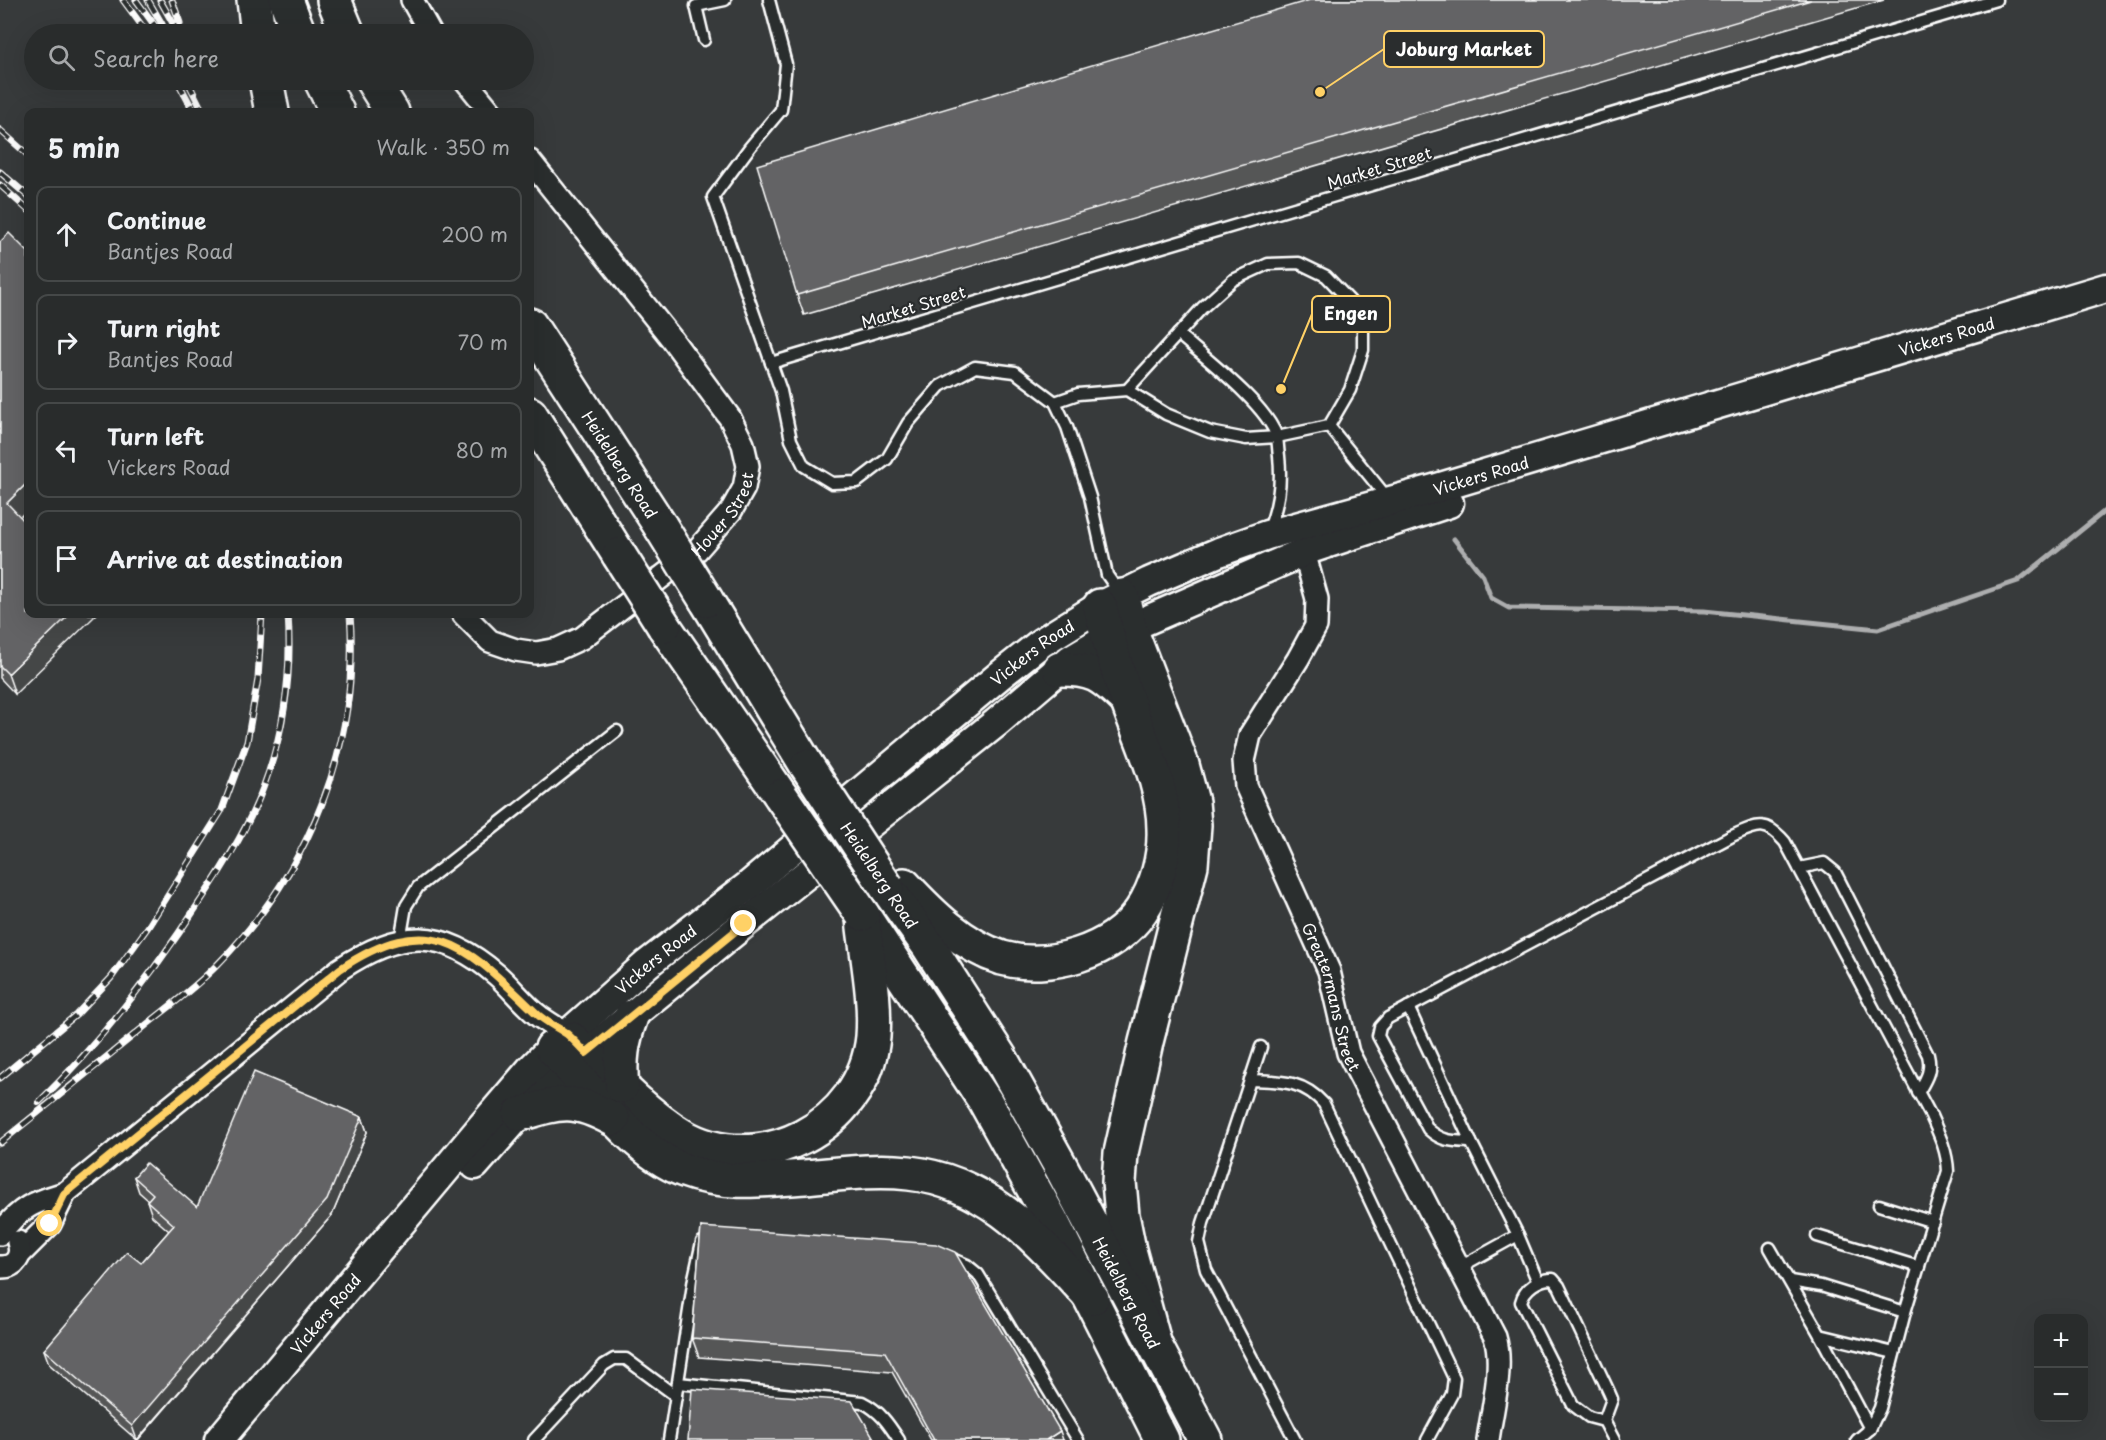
<!DOCTYPE html>
<html lang="en">
<head>
<meta charset="utf-8">
<style>
  :root { --surface:#292c2c; --page:#313434; --text:#f1f3f6; --muted:#a5a7a9; --line:#454848 }
  body { margin:0; font-family:"Playpen Sans",sans-serif; background:var(--page); color:var(--text) }
  .controls { position:absolute; right:18px; bottom:18px; display:grid; overflow:hidden; border-radius:12px; box-shadow:0 6px 24px #0002 }
  .controls button { width:54px; height:54px; display:grid; place-items:center; padding:0; border:0; border-bottom:2px solid var(--line); background:var(--surface); color:var(--text); font:30px sans-serif }
  .stop { position:absolute; width:18px; height:18px; margin:-14px; border:4px solid #ffd166; border-radius:50%; background:#fff }
  .stop.end { background:#ffd166; border-color:#fff; box-shadow:0 2px 6px #0008 }
  .list { margin:0; padding:0; list-style:none }
  h2 { display:flex; justify-content:space-between; align-items:center; height:78px; margin:0; padding:0 24px; font-size:26px }
  h2 small { font-size:20px; font-weight:400; color:var(--muted) }
  .list li { display:grid; grid-template-columns:39px 1fr auto; gap:18px; align-items:center; box-sizing:border-box; height:96px; margin:0 12px 12px; padding:0 12px; border:2px solid var(--line); border-radius:12px }
  .list b { display:block; font-size:22px; white-space:nowrap }
  .list p { margin:0; font-size:20px; white-space:nowrap; color:var(--muted) }
  .list em { font-size:20px; font-style:normal; color:var(--muted) }
  .icon { flex:none; width:33px; height:33px; fill:none; stroke:currentColor; stroke-width:2; stroke-linecap:round; stroke-linejoin:round }
  .map { position:relative; flex:none; width:2106px; height:1440px; overflow:hidden }
  .search { position:absolute; background:var(--surface); box-shadow:0 6px 24px #0002; left:24px; top:24px; width:510px; height:66px; display:flex; align-items:center; gap:15px; box-sizing:border-box; padding:0 21px; border-radius:33px; color:var(--muted); font-size:22px }
  .panel { position:absolute; background:var(--surface); box-shadow:0 6px 24px #0002; left:24px; top:108px; width:510px; height:510px; border-radius:12px }
  .map>svg:first-child { display:block }
</style>
</head>
<body>
<div class="map">
<svg width="2106" height="1440" viewBox="0 0 2106 1440">
  <rect width="100%" height="100%" fill="#373a3b"/>
  <filter id="ink" filterUnits="userSpaceOnUse"><feTurbulence type="fractalNoise" baseFrequency=".0167" numOctaves="2"/><feDisplacementMap in="SourceGraphic" scale="12" xChannelSelector="R" yChannelSelector="G"/><feConvolveMatrix kernelMatrix="1 2 1 2 8 2 1 2 1" color-interpolation-filters="sRGB"/></filter>
  <g filter="url(#ink)">
    <g fill="none" stroke-linecap="round" stroke-linejoin="round">
      <path stroke="#adaeaf" stroke-width="5" d="M1454,539L1483,576L1491,598L1509,608L1704,611L1878,629L2018,581L2106,510"/>
      <defs>
        <g id="service">
          <path d="M769,0L786,64L781,110L750,147L713,197L781,391L791,440L804,466L832,483L857,482L887,459L908,423L940,386L975,367L1015,372L1055,402L1067,427L1090,497L1107,575L1121,595"/>
          <path d="M704,40L696,6L725,0"/>
          <path d="M1178,334C1205,358 1266,404 1277,437C1278,443 1278,450 1279,456C1282,484 1278,506 1268,532"/>
          <path d="M771,363L1996,0"/>
          <path d="M1127,390L1202,308L1233,280L1268,264L1299,263L1326,276L1350,301L1363,324V350L1350,390L1329,426"/>
          <path d="M1055,402L1078,394L1127,390L1166,414L1210,432L1246,439L1277,437L1329,426L1389,500"/>
          <path d="M1799,868L1824,863L1835,872L1928,1055C1932,1071 1926,1079 1918,1093"/>
          <path d="M400,941L406,906L418,887L617,731"/>
          <path d="M1408,1007L1471,1142L1518,1235L1460,1267"/>
          <path d="M1261,1047L1203,1223L1199,1242L1206,1270L1295,1440"/>
          <path d="M1250,1080C1280,1081 1303,1080 1324,1104L1454,1378L1452,1394L1427,1440"/>
          <path d="M1471,1142C1453,1141 1442,1142 1428,1129L1378,1036L1380,1027L1388,1018L1732,836C1757,825 1765,819 1785,842L1931,1116C1939,1134 1947,1150 1948,1171L1905,1312L1880,1408L1870,1429L1857,1440"/>
          <path d="M1879,1205L1933,1222"/>
          <path d="M1518,1235L1538,1282"/>
          <path d="M1817,1236L1919,1267"/>
          <path d="M1770,1248L1820,1335L1870,1429"/>
          <path d="M948,1257L967,1265L978,1274L1078,1440"/>
          <path d="M1790,1281L1821,1286L1905,1312"/>
          <path d="M1820,1335L1894,1353"/>
          <path d="M678,1383L862,1402C880,1411 888,1423 899,1440"/>
          <path d="M1604,1421L1612,1399L1609,1392L1559,1286L1553,1279C1539,1278 1524,1289 1521,1302L1573,1405L1589,1417L1604,1421L1614,1440"/>
          <path d="M534,1440L604,1365L614,1359H626L676,1396"/>
          <path d="M669,1440L694,1278L702,1242"/>
        </g>
        <g id="minor">
          <path d="M412,0L431,34"/>
          <path d="M465,80L491,112"/>
          <path id="s1" d="M1304,552L1317,599L1316,626L1298,659L1250,735L1244,761L1246,786L1329,971L1348,1053L1495,1337C1504,1366 1492,1410 1488,1440"/>
          <path id="s2" d="M463,614L490,641L516,650L536,653L558,649L582,638L697,550L731,511L744,488L748,466L743,444L730,418L671,338L530,161"/>
          <path d="M0,1234C20,1207 34,1202 65,1193L340,969C400,929 442,927 497,975C512,988 524,1005 540,1017C549,1023 558,1029 567,1034"/>
          <path d="M20,1254L50,1224L65,1193"/>
          <path d="M0,1267C15,1268 23,1256 18,1242"/>
        </g>
        <g id="secondary">
          <path d="M475,1165L520,1114L586,1053L744,924L996,723L1071,659L1108,637L1313,548L1449,503"/>
          <path id="s3" d="M219,1440L483,1125L530,1070L552,1048L647,964L748,886L999,676L1042,642L1100,606L1149,582L1219,552L1267,535L1434,489L2106,288"/>
        </g>
        <g id="primary">
          <path d="M254,0L258,34"/>
          <path d="M286,0L299,34"/>
          <path d="M334,0L348,34"/>
          <path d="M266,80L272,112"/>
          <path d="M321,80L337,112"/>
          <path d="M372,80L392,112"/>
          <path id="s4" d="M530,325L661,527"/>
          <path d="M530,414L619,555"/>
          <path d="M1122,596L1130,629L1182,765L1192,802L1194,825L1191,865L1146,1042L1121,1153L1119,1182L1122,1215L1129,1250L1154,1342"/>
          <path d="M706,600L807,766"/>
          <path d="M664,626L781,796"/>
          <path d="M1060,669C1096,669 1102,677 1127,700"/>
          <path d="M904,885C931,914 963,946 1002,958C1049,971 1113,952 1141,911C1157,887 1165,857 1164,829C1164,785 1142,743 1128,702C1117,671 1108,638 1100,606"/>
          <path id="s5" d="M887,888L928,945L1001,1059L1061,1167L1205,1440"/>
          <path d="M862,914L985,1101L1051,1220L1162,1440"/>
          <path d="M572,1039C603,1069 644,1113 681,1135C759,1181 864,1126 873,1037C876,998 867,957 863,919"/>
          <path d="M552,1048C589,1087 633,1151 684,1170C723,1185 765,1180 805,1177C839,1174 875,1169 909,1173C991,1182 1039,1242 1092,1298"/>
          <path d="M622,1086C619,1061 622,1041 631,1017"/>
          <path d="M520,1114C562,1101 574,1098 613,1119"/>
        </g>
      </defs>
      <use href="#service" stroke="#fff" stroke-width="15"/>
      <use href="#minor" stroke="#fff" stroke-width="26"/>
      <use href="#secondary" stroke="#fff" stroke-width="33"/>
      <use href="#primary" stroke="#fff" stroke-width="38"/>
      <use href="#service" stroke="#2a2d2e" stroke-width="10"/>
      <use href="#minor" stroke="#2a2d2e" stroke-width="21"/>
      <use href="#secondary" stroke="#2a2d2e" stroke-width="28"/>
      <use href="#primary" stroke="#2a2d2e" stroke-width="33"/>
      <defs>
        <g id="rail">
          <path d="M123,0L148,34"/>
          <path d="M136,0L161,34"/>
          <path d="M148,0L162,24"/>
          <path d="M160,0L179,34"/>
          <path d="M172,0L180,23"/>
          <path d="M177,80L194,112"/>
          <path d="M187,80L203,112"/>
          <path d="M0,130L28,155"/>
          <path d="M0,172L28,196"/>
          <path d="M0,185L28,210"/>
          <path d="M0,1078L76,1015L111,978L148,927L222,810L247,742L258,679L262,614"/>
          <path d="M39,1102C101,1042 154,972 201,900C225,865 248,828 263,788C284,733 292,672 288,614"/>
          <path d="M0,1143C49,1104 97,1065 145,1026C170,1006 196,987 218,964C310,870 360,745 350,614"/>
        </g>
      </defs>
      <use href="#rail" stroke="#fff" stroke-width="7"/>
      <use href="#rail" stroke="#2a2d2e" stroke-width="4.5" stroke-dasharray="14" stroke-linecap="butt"/>
      <defs>
        <g id="primary-bridge">
          <path d="M661,527L706,600"/>
          <path d="M619,555L664,626"/>
          <path d="M807,766L887,888"/>
          <path d="M781,796L862,914"/>
        </g>
      </defs>
      <use href="#primary-bridge" stroke="#fff" stroke-width="38" stroke-linecap="butt"/>
      <use href="#primary-bridge" stroke="#2a2d2e" stroke-width="33"/>
    </g>
    <g fill="#555657" stroke="#fff" stroke-width="1.5">
      <path d="M1310,0H1884L804,315L797,295Z"/>
      <path d="M0,242L20,517L15,694L0,678Z"/>
      <path d="M362,1117L367,1132L332,1215L138,1440H137L49,1364L44,1350L141,1263L169,1231L152,1216L147,1201L148,1200L139,1192L134,1177L197,1207Z"/>
      <path d="M701,1227L1063,1440H931L892,1372L699,1357L692,1338Z"/>
    </g>
    <g fill="#454647" stroke="#fff" stroke-width="1.5">
      <path d="M28,482V509L14,523L7,503Z"/>
      <path d="M70,614H97L15,694L8,674Z"/>
      <path d="M362,1117L367,1132L332,1215L137,1440L132,1426Z"/>
      <path d="M1060,1431L1063,1440H1046Z"/>
    </g>
    <g fill="#636465" stroke="#fff" stroke-width="1.5">
      <path d="M1310,0H1811L797,295L757,165Z"/>
      <path d="M9,233L28,252V482L7,503L28,525V614H70L8,674L0,666V242Z"/>
      <path d="M254,1072L362,1117L327,1200L132,1426L44,1350L127,1252L141,1263L174,1225L147,1201L153,1194L134,1177L146,1163L197,1207Z"/>
      <path d="M701,1227L936,1244L955,1252L1060,1431L1046,1440H934L885,1352L692,1338Z"/>
      <path d="M692,1389L852,1401L875,1440H688Z"/>
    </g>
  </g>
  <g fill="none" stroke-linecap="round" stroke-linejoin="round" filter="url(#ink)">
    <path stroke="#ffd166" stroke-width="8" d="M50,1224L65,1193L340,969C433,907 468,948 536,1013C545,1022 557,1027 567,1034C574,1040 580,1047 586,1053L744,924"/>
  </g>
  <g text-anchor="middle" dominant-baseline="central" stroke-width="4.5" stroke-linejoin="round" paint-order="stroke">
    <g font-size="16" fill="#fff" stroke="#2a2d2e">
      <text transform="translate(1379 167) rotate(-17)">Market Street</text>
      <text transform="translate(913 306) rotate(-17)">Market Street</text>
      <text stroke="none"><textPath href="#s3" startOffset="2109">Vickers Road</textPath></text>
      <text stroke="none"><textPath href="#s4" startOffset="166">Heidelberg Road</textPath></text>
      <text stroke="none"><textPath href="#s3" startOffset="1623">Vickers Road</textPath></text>
      <text stroke="none"><textPath href="#s2" startOffset="324">Houer Street</textPath></text>
      <text stroke="none"><textPath href="#s3" startOffset="1137">Vickers Road</textPath></text>
      <text transform="translate(880 875) rotate(56)">Heidelberg Road</text>
      <text stroke="none"><textPath href="#s3" startOffset="651">Vickers Road</textPath></text>
      <text stroke="none"><textPath href="#s1" startOffset="483">Greatermans Street</textPath></text>
      <text stroke="none"><textPath href="#s5" startOffset="471">Heidelberg Road</textPath></text>
      <text stroke="none"><textPath href="#s3" startOffset="165">Vickers Road</textPath></text>
    </g>
  </g>
  <path fill="none" stroke="#ffd166" stroke-width="2" d="M1320 92L1384 49M1281 389L1312 314"/>
  <g fill="#ffd166" stroke="#2a2d2e" stroke-width="2">
    <circle cx="1320" cy="92" r="6"/>
    <circle cx="1281" cy="389" r="6"/>
  </g>
  <g fill="#2a2d2e" stroke="#ffd166" stroke-width="2">
    <rect x="1384" y="31" width="160" height="36" rx="6"/>
    <rect x="1312" y="296" width="78" height="36" rx="6"/>
  </g>
  <g font-size="18" text-anchor="middle" font-weight="bold" fill="#fff">
    <text x="1464" y="56">Joburg Market</text>
    <text x="1351" y="320">Engen</text>
  </g>
</svg>
<div class="controls">
<button>+</button>
<button>−</button>
</div>
<div class="stop" style="left:50px;top:1224px"></div>
<div class="stop end" style="left:744px;top:924px"></div>
<div class="search"><svg class="icon" aria-label="search" viewBox="0 0 24 24"><circle cx="10" cy="10" r="6"/><path d="M15 15l6 6"/></svg>Search here</div>
<section class="panel">
<h2>5 min<small>Walk · 350 m</small></h2>
<ul class="list">
<li><svg class="icon" aria-label="ahead" viewBox="0 0 24 24"><path d="M12 20V5M6 11l6-6 6 6"/></svg><div><b>Continue</b><p>Bantjes Road</p></div><em>200 m</em></li>
<li><svg class="icon" aria-label="right" viewBox="0 0 24 24"><path d="M7 20v-9h11M14 6l5 5-5 5"/></svg><div><b>Turn right</b><p>Bantjes Road</p></div><em>70 m</em></li>
<li><svg class="icon" aria-label="left" viewBox="0 0 24 24"><path d="M17 20v-9H6M10 6l-5 5 5 5"/></svg><div><b>Turn left</b><p>Vickers Road</p></div><em>80 m</em></li>
<li><svg class="icon" aria-label="arrive" viewBox="0 0 24 24"><path d="M6 21V4h12l-3 4 3 4H6"/></svg><div><b>Arrive at destination</b></div></li>
</ul>
</section>
</div>
</body>
</html>
